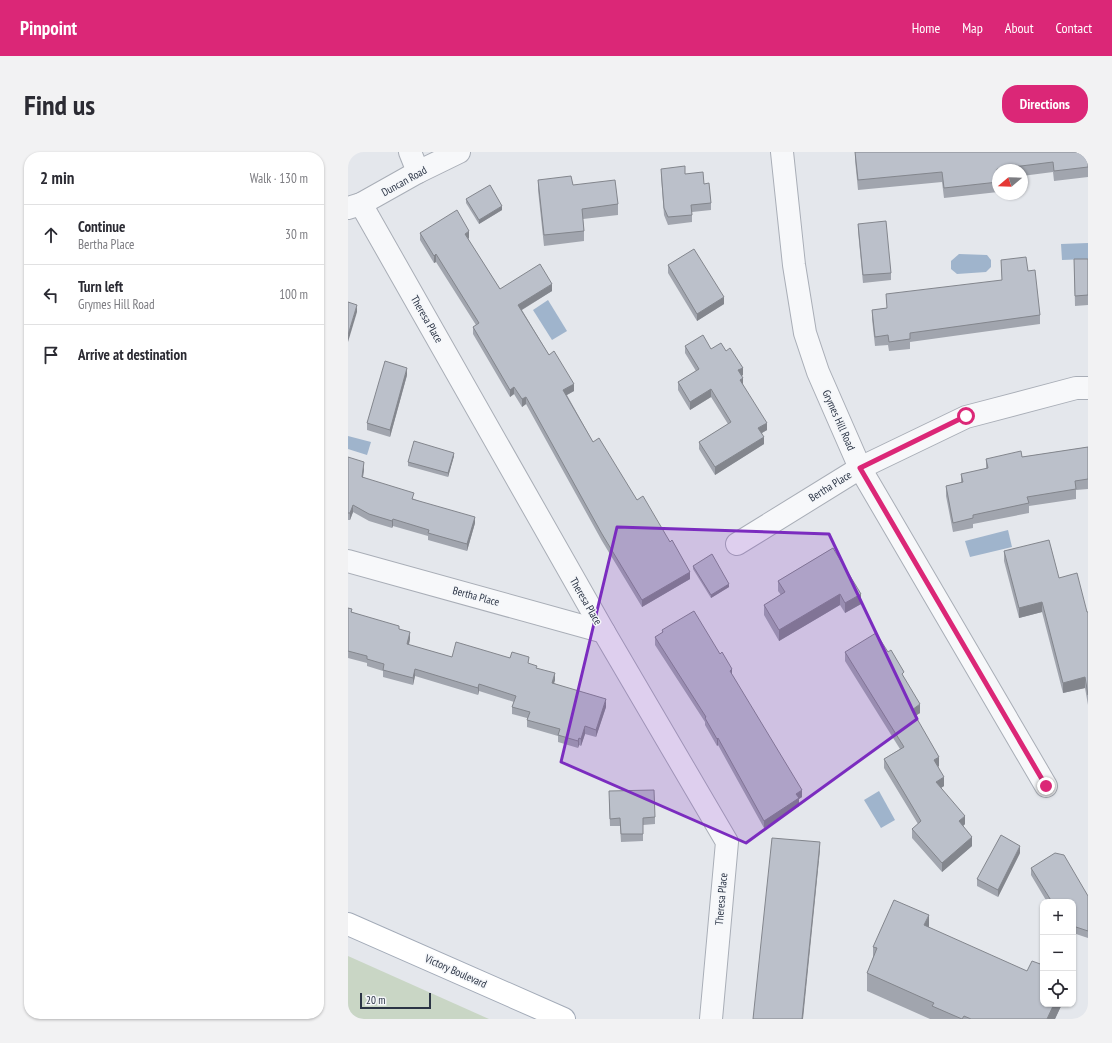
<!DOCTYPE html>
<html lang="en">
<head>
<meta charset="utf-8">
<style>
  :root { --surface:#fff; --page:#f2f2f3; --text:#2b2b33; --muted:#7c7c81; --line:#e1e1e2; --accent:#db2777 }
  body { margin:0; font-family:"PT Sans Narrow",sans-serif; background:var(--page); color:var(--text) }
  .controls { position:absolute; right:12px; bottom:12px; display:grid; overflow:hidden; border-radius:8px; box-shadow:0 1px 3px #0004 }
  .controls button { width:36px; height:36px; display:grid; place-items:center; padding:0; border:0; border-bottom:1px solid var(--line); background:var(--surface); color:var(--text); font:20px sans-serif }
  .compass { position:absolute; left:644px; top:12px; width:36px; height:36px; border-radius:50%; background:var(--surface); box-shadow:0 1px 3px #0004; rotate:251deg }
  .scale { position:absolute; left:12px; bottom:10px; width:71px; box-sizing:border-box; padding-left:4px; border:2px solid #2b3445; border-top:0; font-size:11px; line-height:14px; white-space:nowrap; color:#2b3445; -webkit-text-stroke:3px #f4f6f9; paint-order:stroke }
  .stop { position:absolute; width:12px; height:12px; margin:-9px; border:3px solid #db2777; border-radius:50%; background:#fff }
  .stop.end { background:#db2777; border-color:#fff; box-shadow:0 1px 4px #0008 }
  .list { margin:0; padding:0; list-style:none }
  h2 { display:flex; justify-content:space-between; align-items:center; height:52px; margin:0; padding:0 16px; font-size:17px }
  h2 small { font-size:13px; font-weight:400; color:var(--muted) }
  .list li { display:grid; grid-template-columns:26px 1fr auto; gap:12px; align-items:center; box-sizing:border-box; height:60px; padding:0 16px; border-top:1px solid var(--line) }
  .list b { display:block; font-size:15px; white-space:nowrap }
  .list p { margin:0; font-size:13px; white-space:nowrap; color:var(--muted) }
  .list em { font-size:13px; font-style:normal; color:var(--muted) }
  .icon { flex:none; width:22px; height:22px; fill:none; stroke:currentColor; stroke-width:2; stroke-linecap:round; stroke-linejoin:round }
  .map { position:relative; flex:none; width:740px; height:867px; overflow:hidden; border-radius:16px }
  header { display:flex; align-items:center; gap:24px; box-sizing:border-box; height:56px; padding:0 20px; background:var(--accent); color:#fff }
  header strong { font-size:19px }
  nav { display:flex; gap:22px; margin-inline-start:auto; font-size:14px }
  .intro { display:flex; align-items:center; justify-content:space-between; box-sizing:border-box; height:96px; padding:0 24px }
  h1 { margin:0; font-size:28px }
  .button { padding:10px 18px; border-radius:16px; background:var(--accent); color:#fff; font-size:14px; font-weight:700 }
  main { display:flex; gap:24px; padding:0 24px }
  aside { flex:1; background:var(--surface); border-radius:16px; box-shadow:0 1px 3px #0004 }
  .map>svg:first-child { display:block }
</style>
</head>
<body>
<header>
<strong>Pinpoint</strong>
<nav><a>Home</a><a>Map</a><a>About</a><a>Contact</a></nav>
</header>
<div class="intro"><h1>Find us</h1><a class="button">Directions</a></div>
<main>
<aside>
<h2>2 min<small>Walk · 130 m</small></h2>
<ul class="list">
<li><svg class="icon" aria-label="ahead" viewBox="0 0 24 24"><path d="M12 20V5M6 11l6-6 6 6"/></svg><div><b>Continue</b><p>Bertha Place</p></div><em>30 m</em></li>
<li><svg class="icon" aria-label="left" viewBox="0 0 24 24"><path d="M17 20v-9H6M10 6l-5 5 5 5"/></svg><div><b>Turn left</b><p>Grymes Hill Road</p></div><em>100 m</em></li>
<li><svg class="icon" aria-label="arrive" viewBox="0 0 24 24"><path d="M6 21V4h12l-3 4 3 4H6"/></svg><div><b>Arrive at destination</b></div></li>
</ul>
</aside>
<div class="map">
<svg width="740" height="867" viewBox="0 0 740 867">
  <rect width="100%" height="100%" fill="#e4e7ec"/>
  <path fill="#c9d6c5" d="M0,804L141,867H0Z"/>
  <g fill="#9fb4cc">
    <path d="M740,91V107L714,108L713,92Z"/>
    <path d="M611,102L639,103L643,108V115L638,120L609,122L603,117V109Z"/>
    <path d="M200,148L219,179L204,188L185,158Z"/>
    <path d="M0,284L23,290L19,303L0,297Z"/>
    <path d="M660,378L664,395L622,405L617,389Z"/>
    <path d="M531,639L547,668L533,676L516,648Z"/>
  </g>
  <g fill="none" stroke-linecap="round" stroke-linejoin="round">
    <defs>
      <g id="minor">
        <path d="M62,0L70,20"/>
        <path d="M434,0L446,113L457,181L470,220L512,316L698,634"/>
        <path d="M13,52L256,480L379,690L363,867"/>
        <path d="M0,56L13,52L70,20L111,0"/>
        <path d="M389,392L512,316L618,265L728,236H740"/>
        <path d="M0,409L256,480"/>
      </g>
      <path id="major" d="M0,772L216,867"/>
    </defs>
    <use href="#minor" stroke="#a9aeb7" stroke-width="24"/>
    <use href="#major" stroke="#a3abb8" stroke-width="24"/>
    <use href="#minor" stroke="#f7f8fa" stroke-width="22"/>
    <use href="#major" stroke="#fff" stroke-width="22"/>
  </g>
  <g fill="#a1a5ae">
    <path d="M507,0H740V25L706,29L705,20L674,24V18H650V40L596,46L594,30L510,38L507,8Z"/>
    <path d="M313,17L337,22L356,32L363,51V58L344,60V70L320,73L316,63L313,24Z"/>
    <path d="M190,28L225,33L270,52V63L235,67L236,79V89L196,94L190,38Z"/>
    <path d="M118,47L154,58L131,72L118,51Z"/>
    <path d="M510,72L543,121V128L515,131L510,79Z"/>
    <path d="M72,81L121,86L120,87L152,137L204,139L174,158L201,203L226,239L219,243L245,290L289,348L342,427L294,455L254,389L178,252L174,255L166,242L162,245L125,182V175L128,173L88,110L86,111L72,88Z"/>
    <path d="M726,107H740V153L727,154Z"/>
    <path d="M653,108L680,119L692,163V172L562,190V197L541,199L540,193L527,194L524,167V158L539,156L654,128Z"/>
    <path d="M320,113L376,152L349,169L320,121Z"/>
    <path d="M337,194L378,199L395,223L393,224L395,233L419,278L414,281L416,292L367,323L351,297V290L380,272L363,245L342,258L330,238V230L348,219L337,201Z"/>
    <path d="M59,223L42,285L19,278V271Z"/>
    <path d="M740,295V337L728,338V347L681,354V361L625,372V376L605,380L598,344V334L613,331V322L638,317V307L674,305Z"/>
    <path d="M106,304L100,325L60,314V310Z"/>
    <path d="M0,305L16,317L15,325L66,347L127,371L119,399L80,388V384L45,374L44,376L21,369L5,360L2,368H0Z"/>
    <path d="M485,396L513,452L497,461L492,453L431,489L416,463V453L433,443L430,439V429Z"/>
    <path d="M656,399L711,426L739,460H740V553L737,536L715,541L694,460L671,466L656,409Z"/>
    <path d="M345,414L381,435L363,446L345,417Z"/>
    <path d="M0,456L4,460L51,477L62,487L61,493L104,505L181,512L207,528L206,531L258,555L248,585L237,582L233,594L231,593L230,596L210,590V584L179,575V566L164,562V555L166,550L131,539L130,543L67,524L65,533L35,525V519L19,514V511L0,506Z"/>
    <path d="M314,478L384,523L454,645L451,647V654L416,676L370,593L369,594L357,573V570L307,493V485L314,481Z"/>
    <path d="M497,500L556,526L572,561L567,564L591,614L590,615L596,634L593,636L617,672L615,674L624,694L594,720L564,686V677L570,672L536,616V607L552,597L497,509Z"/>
    <path d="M261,647L307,665V672L295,673V689L273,690L272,674H262Z"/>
    <path d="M672,701L650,745L629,734V727Z"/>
    <path d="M683,716L740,744V786L725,781V750H699L683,723Z"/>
    <path d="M581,775L695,852H714L707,867H582L519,839V821L525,806V795Z"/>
  </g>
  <g fill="#83868d">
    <path d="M154,54V58L131,72V68Z"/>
    <path d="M121,79V86L117,89V82Z"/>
    <path d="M88,102V110L86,111V104Z"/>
    <path d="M204,132V139L170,160V153Z"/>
    <path d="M376,145V152L349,169V162Z"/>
    <path d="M9,153V160L0,190V183Z"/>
    <path d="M59,216V223L42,285V278Z"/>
    <path d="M395,216V223L390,226V218Z"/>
    <path d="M395,226V234L392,228Z"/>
    <path d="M226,232V239L215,245V238Z"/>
    <path d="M166,235V242L162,245V238Z"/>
    <path d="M363,237V245L342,258V250Z"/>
    <path d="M178,245V252L174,255V247Z"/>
    <path d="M419,271V278L410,283V276Z"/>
    <path d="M416,285V292L367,323V315Z"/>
    <path d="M106,301V304L100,325V321Z"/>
    <path d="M16,310V317L14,332V325Z"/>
    <path d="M5,353V360L2,368V361Z"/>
    <path d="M127,365V371L119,399V392Z"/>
    <path d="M45,367V374L44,376V369Z"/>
    <path d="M342,420V427L294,455V448Z"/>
    <path d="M381,432V435L363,446V443Z"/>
    <path d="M492,442V453L431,489V478Z"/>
    <path d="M513,442V452L497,461V451Z"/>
    <path d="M694,450V460L671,466V456Z"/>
    <path d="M62,480V487L59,499V492Z"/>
    <path d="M67,517V524L65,533V526Z"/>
    <path d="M384,517V524L382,519Z"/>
    <path d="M207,521V528L204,538V531Z"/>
    <path d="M737,525V536L715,541V531Z"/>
    <path d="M131,532V539L130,543V536Z"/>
    <path d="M258,547V555L248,585V578Z"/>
    <path d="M572,552V561L564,566V558Z"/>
    <path d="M237,574V582L233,594V587Z"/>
    <path d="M231,586V593L230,596V589Z"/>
    <path d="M370,586V593L369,594V587Z"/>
    <path d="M591,605V614L586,617V608Z"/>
    <path d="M596,625V634L588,639V630Z"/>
    <path d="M454,638V645L451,647V654L416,676V669L448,642Z"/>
    <path d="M617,664V672L611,678V669Z"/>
    <path d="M624,685V694L594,720V711Z"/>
    <path d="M472,690V698L455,867H454Z"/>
    <path d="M672,694V701L650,745V738Z"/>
    <path d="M581,763V781L576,773Z"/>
    <path d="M706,852H714L707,867H699Z"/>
  </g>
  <g fill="#bbc0ca" stroke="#83868d">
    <path d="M507,0H740V15L706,19L705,10L649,17L650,30L596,36L594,20L510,28Z"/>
    <path d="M337,14V22L355,20L356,32L361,31L363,51L343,53L344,63L320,65L316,56L313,17Z"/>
    <path d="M223,24L225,33L267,28L270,52L234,57L236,79L196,83L190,28Z"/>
    <path d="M142,33L154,54L131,68L118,47Z"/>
    <path d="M109,58L121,79L117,82L152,137L192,112L204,132L170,153L201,203L206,199L226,232L215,238L245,290L251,286L289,348L295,344L322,390L324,388L342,420L294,448L254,382L178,245L174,247L166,235L162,238L125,175L131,171L88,102L86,104L72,81Z"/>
    <path d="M538,69L543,121L515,123L510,72Z"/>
    <path d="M346,97L376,145L349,162L320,113Z"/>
    <path d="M678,105L680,119L687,118L692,163L562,181V187L541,190L540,183L527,185L524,158L539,156L538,142L654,128L653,108Z"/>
    <path d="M726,107H740V143L727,144Z"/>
    <path d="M0,150L9,153L0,183Z"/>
    <path d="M355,183L363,197L373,191L378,199L382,196L395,216L390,218L395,226L392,228L419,271L410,276L416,285L367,315L351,290L383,270L363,237L342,250L330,230L351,217L337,194Z"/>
    <path d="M37,209L59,216L42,278L19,271Z"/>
    <path d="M66,289L106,301L100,321L60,310Z"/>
    <path d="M740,295V327L727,329L728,337L679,345L681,351L625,363V366L605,371L598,334L615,330L613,322L640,316L638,307L673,299L674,305Z"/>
    <path d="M0,305L16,310L14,325L66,341L64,347L127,365L119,392L80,381L81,378L45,367L44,369L21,362L5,353L2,361H0Z"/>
    <path d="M701,388L711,426L729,421L739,460H740V543L737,525L715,531L694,450L671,456L656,399Z"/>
    <path d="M485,396L513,442L497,451L492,442L431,478L416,453L437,440L430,429Z"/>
    <path d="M364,402L381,432L363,443L345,414Z"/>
    <path d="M0,456L4,457L3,460L51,474V477L62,480L59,492L104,505L108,490L162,506L164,500L181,505L180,511L189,514L188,516L207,521L204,531L258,547L248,578L237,574L233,587L231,586L230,589L210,583L212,577L179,568L182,560L164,555L168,544L131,532L130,536L67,517L65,526L35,518L36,512L19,507V504L0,499Z"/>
    <path d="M346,459L372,502L374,500L384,517L382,519L454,638L448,642L451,646L416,669L370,586L369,587L357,566L358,565L307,485L315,480L314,478Z"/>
    <path d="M528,481L540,500L543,498L556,520L554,522L572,552L564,558L591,605L586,608L596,625L588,630L617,664L611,669L624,685L594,711L564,677L573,669L536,607L556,595L497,500Z"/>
    <path d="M306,638L307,665L295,666V682H273L272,666L262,667L261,639Z"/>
    <path d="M653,683L672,694L650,738L629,727Z"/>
    <path d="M424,686L472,690L454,867H405Z"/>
    <path d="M707,701L716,703L740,744V779L725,774V750H704L683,716Z"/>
    <path d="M546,748L581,763L576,773L679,819L684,809L695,813V852H706L699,867H623L616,864L614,867L584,854L586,851L519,821L529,796L525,795Z"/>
  </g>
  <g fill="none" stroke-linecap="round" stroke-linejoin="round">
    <path stroke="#db2777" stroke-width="5" d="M618,264L512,316L698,634"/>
  </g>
  <path fill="#7b2cbf" fill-opacity="0.2" stroke="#7b2cbf" stroke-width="3" stroke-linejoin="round" d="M269,375L481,382L569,567L398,691L213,610Z"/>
  <g text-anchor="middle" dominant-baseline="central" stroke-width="3" stroke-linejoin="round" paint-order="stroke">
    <g font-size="11" fill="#2b3445" stroke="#f4f6f9">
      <text transform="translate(56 29) rotate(-29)">Duncan Road</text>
      <text transform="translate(79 167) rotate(60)">Theresa Place</text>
      <text transform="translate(491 268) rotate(66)">Grymes Hill Road</text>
      <text transform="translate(482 334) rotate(-32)">Bertha Place</text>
      <text transform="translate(128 444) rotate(15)">Bertha Place</text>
      <text transform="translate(238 449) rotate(60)">Theresa Place</text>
      <text transform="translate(373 747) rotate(-85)">Theresa Place</text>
      <text transform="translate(108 819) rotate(24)">Victory Boulevard</text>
    </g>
  </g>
</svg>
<div class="controls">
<button>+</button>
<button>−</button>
<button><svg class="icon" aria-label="locate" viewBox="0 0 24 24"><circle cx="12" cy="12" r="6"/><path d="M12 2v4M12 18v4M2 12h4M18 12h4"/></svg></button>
</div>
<svg class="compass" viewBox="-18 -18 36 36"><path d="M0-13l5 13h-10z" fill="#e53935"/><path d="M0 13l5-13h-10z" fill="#7c7c81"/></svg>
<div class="scale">20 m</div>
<div class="stop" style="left:618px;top:264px"></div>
<div class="stop end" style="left:698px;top:634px"></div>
</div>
</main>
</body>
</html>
